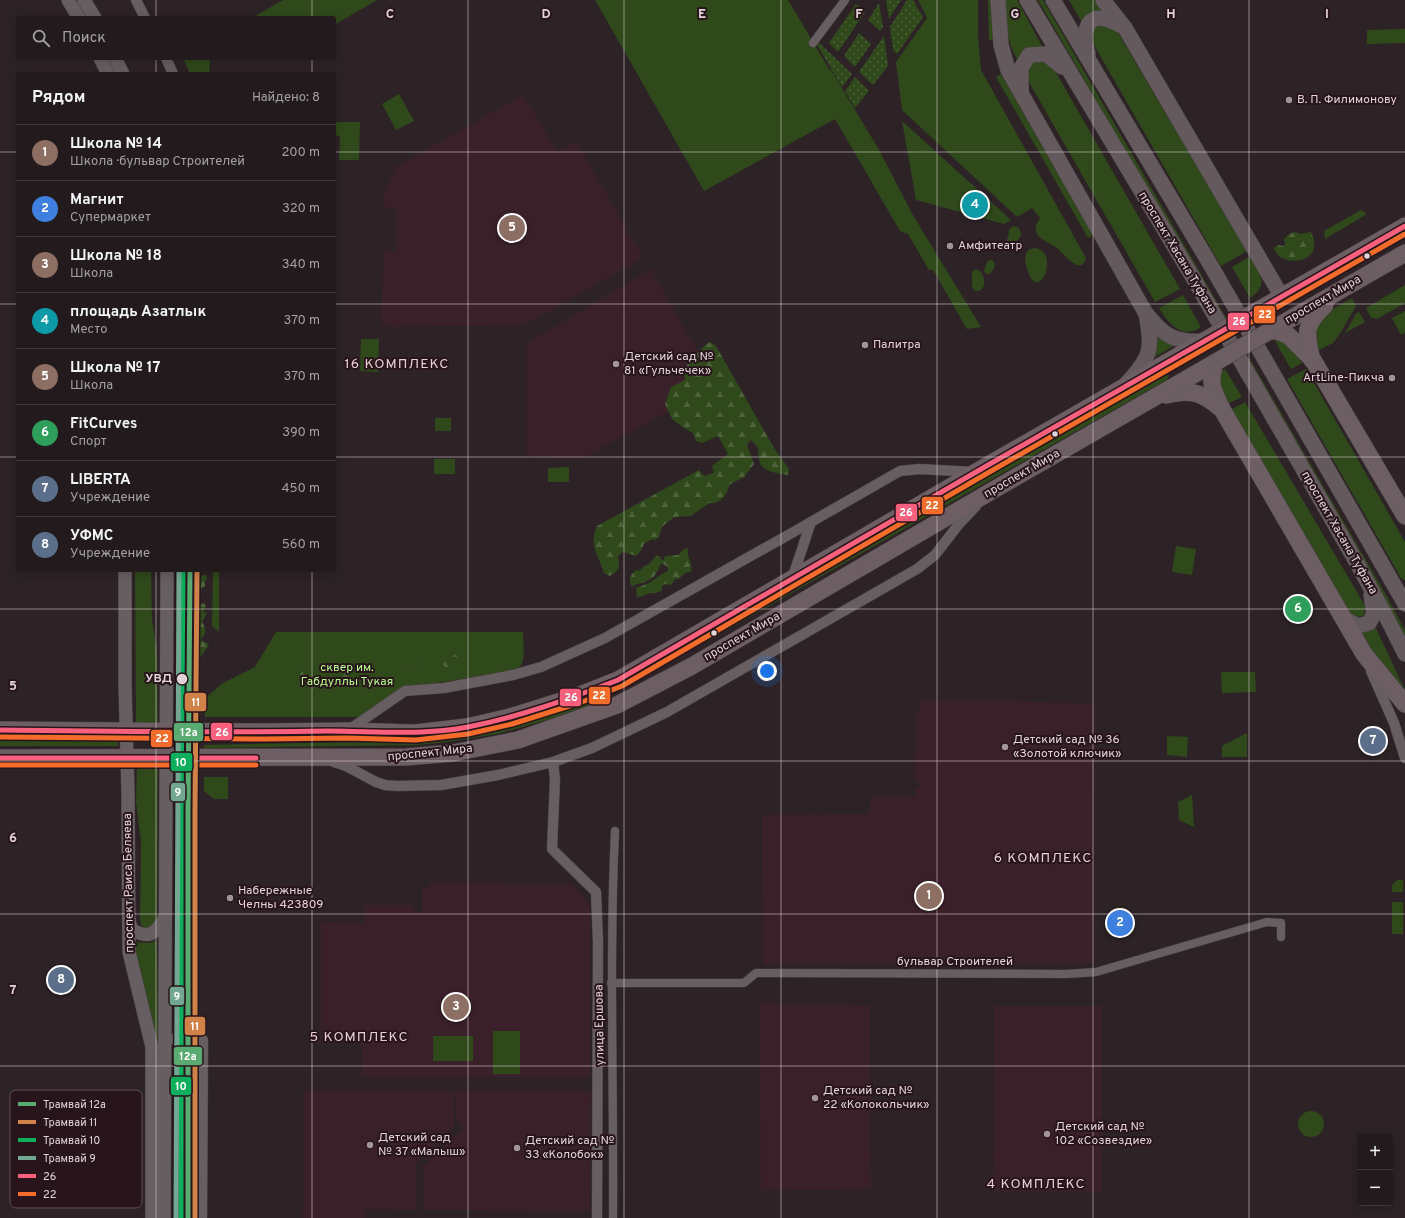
<!DOCTYPE html>
<html lang="ru">
<head>
<meta charset="utf-8">
<style>
  :root { --surface:#221a1c; --page:#2e2729; --text:#f1f3f6; --muted:#a2a1a3; --line:#3f383b; --accent:#2563eb }
  body { margin:0; font-family:Overpass,sans-serif; background:var(--page); color:var(--text) }
  .controls { position:absolute; right:12px; bottom:12px; display:grid; overflow:hidden; border-radius:4px; box-shadow:0 2px 10px #0003 }
  .controls button { width:36px; height:36px; display:grid; place-items:center; padding:0; border:0; border-bottom:1px solid var(--line); background:var(--surface); color:var(--text); font:20px sans-serif }
  .you { position:absolute; left:767px; top:671px; width:14px; height:14px; margin:-10px; border:3px solid #fff; border-radius:50%; background:#1a73e8; box-shadow:0 0 0 6px #1a73e833 }
  .badge { display:grid; place-items:center; width:26px; height:26px; border-radius:50%; background:var(--accent); color:#fff; font-size:13px; font-weight:700 }
  .pin { position:absolute; translate:-50% -50%; border:2px solid #fff; box-shadow:0 1px 4px #0006 }
  .list { margin:0; padding:0; list-style:none }
  h2 { display:flex; justify-content:space-between; align-items:center; height:52px; margin:0; padding:0 16px; font-size:17px }
  h2 small { font-size:13px; font-weight:400; color:var(--muted) }
  .list li { display:grid; grid-template-columns:26px 1fr auto; gap:12px; align-items:center; box-sizing:border-box; height:56px; padding:0 16px; border-top:1px solid var(--line) }
  .list b { display:block; font-size:15px; white-space:nowrap }
  .list p { margin:0; font-size:13px; white-space:nowrap; color:var(--muted) }
  .list em { font-size:13px; font-style:normal; color:var(--muted) }
  .icon { flex:none; width:22px; height:22px; fill:none; stroke:currentColor; stroke-width:2; stroke-linecap:round; stroke-linejoin:round }
  .map { position:relative; flex:none; width:1405px; height:1218px; overflow:hidden }
  .search { position:absolute; background:var(--surface); box-shadow:0 2px 10px #0003; left:16px; top:16px; width:320px; height:44px; display:flex; align-items:center; gap:10px; box-sizing:border-box; padding:0 14px; border-radius:4px; color:var(--muted); font-size:15px }
  .panel { position:absolute; background:var(--surface); box-shadow:0 2px 10px #0003; left:16px; top:72px; width:320px; height:500px; border-radius:4px }
  .map>svg:first-child { display:block }
</style>
</head>
<body>
<div class="map">
<svg width="1405" height="1218" viewBox="0 0 1405 1218">
  <defs>
    <pattern id="forest-firs" width="22" height="20" patternUnits="userSpaceOnUse"><rect width="22" height="20" fill="#2f491b"/><path d="M5 1l3.5 6h-7zM16 11l3.5 6h-7z" fill="#4d623b"/></pattern>
    <pattern id="garden-dots" width="8" height="8" patternUnits="userSpaceOnUse"><rect width="8" height="8" fill="#2f491b"/><path d="M2 2h.1M6 6h.1" fill="none" stroke="#4d623b" stroke-width="1.8" stroke-linecap="round"/></pattern>
  </defs>
  <rect width="100%" height="100%" fill="#2d2326"/>
  <g fill="#3a2129">
    <path d="M523,95L558,152L577,142L643,258L524,325L389,327L381,322L384,251H396L397,208L384,207V193L396,167Z"/>
    <path d="M651,269L717,385L583,458L527,456V343Z"/>
    <path d="M920,700H975L1095,704L1094,963L763,964L762,815L870,814V797H917L915,789L921,786L915,779L916,714L920,707Z"/>
    <path d="M431,883L571,884L590,904V1077H361L362,1047L353,1038H321V922L364,923V905H414V911L422,912V888H428Z"/>
    <path d="M759,1003L870,1006L871,1189L761,1191Z"/>
    <path d="M994,1006H1102V1192L993,1191Z"/>
    <path d="M304,1091H455L454,1127L416,1163V1210L368,1209L365,1211V1218H303Z"/>
    <path d="M456,1091H591L590,1211L424,1210L423,1166L462,1130V1123L456,1121Z"/>
  </g>
  <g fill="#2f491b">
    <path d="M283,0H377L334,25V18H252Z"/>
    <path d="M595,0H788L829,69L831,70L878,148L914,217L981,327L967,329L933,270H929L908,234L900,231L835,119L704,191Z"/>
    <path d="M918,0H978V36L981,70L1086,258C1081,277 1064,254 1058,249C1051,243 1038,240 1036,231C1035,226 1038,222 1040,218L1032,208L1017,217L902,110L896,62L927,18Z"/>
    <path d="M988,0H993L994,40H989Z"/>
    <path d="M1005,0H1017L1043,48C1028,47 1026,50 1018,61C1006,39 1006,24 1005,0Z"/>
    <path d="M1038,0H1043L1386,595L1405,630V639L1383,596Z"/>
    <path d="M1069,0H1096L1105,13L1084,26Z"/>
    <path d="M1098,23L1114,26L1247,251L1221,266L1090,38V34Z"/>
    <path d="M1405,29V43L1367,44V30Z"/>
    <path d="M184,60H210L209,74H190Z"/>
    <path d="M1030,60L1050,62L1180,289L1155,302L1026,77Z"/>
    <path d="M1001,74L1093,235L1088,238L996,77Z"/>
    <path d="M399,94L414,121L396,130L382,104Z"/>
    <path d="M902,121L1011,220L1004,224L916,200Z"/>
    <path d="M334,122H360L359,160H339L340,136L334,135Z"/>
    <path d="M1361,210L1367,214L1325,239L1324,231Z"/>
    <path d="M1014,226L1019,228L1021,235L1014,246L1010,249L1007,246C1005,240 1010,236 1009,229Z"/>
    <path d="M1034,248C1062,249 1038,309 1027,268C1025,262 1024,256 1028,250Z"/>
    <path d="M1251,256C1260,273 1270,285 1250,298L1232,267Z"/>
    <path d="M989,260H992L994,262C996,268 992,274 986,274L984,271L986,264Z"/>
    <path d="M976,269L980,271C985,277 987,287 979,291H975L972,286V272Z"/>
    <path d="M1405,285V303L1377,319L1371,318L1366,308Z"/>
    <path d="M1183,295L1201,327C1182,340 1169,324 1159,308Z"/>
    <path d="M1352,298L1356,306L1339,335L1333,343L1319,350L1312,336L1323,315Z"/>
    <path d="M1405,311V332L1401,335L1392,318Z"/>
    <path d="M1359,312L1365,322L1345,333L1356,314Z"/>
    <path d="M1156,335L1175,345L1155,357L1157,345Z"/>
    <path d="M361,339H379L378,372L360,371Z"/>
    <path d="M1278,339L1291,344L1302,363L1291,369L1275,341Z"/>
    <path d="M1225,369L1242,397L1225,405L1215,378L1220,372Z"/>
    <path d="M1306,369L1405,542V581L1401,578L1287,379Z"/>
    <path d="M1166,375H1169L1168,379L630,685L588,706L547,720L497,734L454,741L418,745L204,748V745L418,741L454,738L496,730L547,717L586,702L628,682Z"/>
    <path d="M1245,402L1364,604L1365,609L1364,615L1359,617L1350,616L1228,411Z"/>
    <rect x="435" y="418" width="16" height="13"/>
    <rect x="434" y="459" width="21" height="15"/>
    <path d="M569,467V482H548V468Z"/>
    <path d="M1176,546L1196,549L1192,575L1172,572Z"/>
    <path d="M135,570H151L152,620L157,650L158,724L136,723Z"/>
    <path d="M213,570H219V632L212,626Z"/>
    <path d="M1373,622L1405,690V691L1368,654L1358,630Z"/>
    <path d="M276,632H523C523,644 527,663 517,670L405,688L361,717H205L204,699L223,683L255,667Z"/>
    <path d="M1221,672H1255L1256,692L1222,693Z"/>
    <path d="M180,703H193L197,707V718C188,717 180,713 180,703Z"/>
    <path d="M1247,733V757H1222V746Z"/>
    <path d="M1167,736L1188,737L1187,757L1167,755Z"/>
    <path d="M0,740L118,741V746H0Z"/>
    <path d="M137,768L158,769L157,923L155,926L146,929L141,924L140,920L141,842L136,801Z"/>
    <path d="M197,775V785L193,789H182C182,781 189,776 197,775Z"/>
    <path d="M204,777H228V799H214L204,791Z"/>
    <path d="M1192,795L1194,827L1179,820L1178,802Z"/>
    <path d="M1397,880H1403V892H1392V885Z"/>
    <rect x="1392" y="902" width="11" height="32"/>
    <path d="M157,940L158,1041H155L136,960V942L150,943Z"/>
    <rect x="493" y="1031" width="27" height="43"/>
    <rect x="433" y="1036" width="40" height="25"/>
    <circle cx="1311" cy="1124" r="13"/>
  </g>
  <g fill="url(#forest-firs)">
    <path d="M1295,232L1301,234L1311,232C1327,265 1279,269 1274,248L1278,245L1284,246L1285,244L1284,239L1289,234Z"/>
    <path d="M710,342L716,346L774,448L789,469L788,475C780,474 763,472 760,463C756,450 763,451 751,440L747,445L754,464L744,477L729,485C728,494 720,505 709,503L691,516L674,517L662,527L659,537L655,540L652,539L644,544L641,551L636,556L624,552L621,553L618,557C620,568 619,570 610,576L604,573C599,555 588,546 597,526L699,470L704,476L714,473L712,466L728,454L718,436L702,443L696,441L693,433L684,428L672,419L665,404L671,387L685,380L684,368C693,360 700,348 710,342Z"/>
    <path d="M687,548C689,552 687,555 689,558C691,564 692,566 691,572L685,573L679,579H675L671,585L664,584L662,586V590C657,594 653,592 647,594C643,595 642,597 637,597L636,588L649,583L662,574L668,571V567L661,563C658,572 654,579 645,582C640,584 636,583 632,587C628,580 630,575 636,570L640,571L642,568L649,564L656,556H659L662,560H664L665,556L678,555L684,549Z"/>
    <path d="M192,570H194L195,572L198,574L197,578L199,579L203,575H206L207,578L205,582V586L197,592L195,590L192,592Z"/>
    <path d="M204,603L206,607L203,612L207,613L202,622C207,629 206,635 200,640L209,644L207,648L201,656H194L193,658L191,656L193,652L191,651V646L196,642L194,641L191,643C191,637 191,608 192,604L195,607Z"/>
    <path d="M453,653L459,658C457,663 456,666 451,669L448,667L446,668L443,665L442,661L444,658Z"/>
    <path d="M407,660H420L422,663L413,672L410,671L409,668L406,669L403,668Z"/>
    <path d="M343,666L346,668L350,667L352,671H355L356,673L355,676L341,677L337,675L333,676L330,674L329,669L331,667L337,668Z"/>
    <path d="M307,668L310,669L312,675L306,679C302,678 300,676 299,672Z"/>
  </g>
  <g fill="url(#garden-dots)">
    <path d="M886,0H901L889,19Z"/>
    <path d="M907,0H913L923,17L897,54L893,50L890,27Z"/>
    <path d="M879,3L883,27L880,31L868,20Z"/>
    <path d="M856,4L865,12L838,52L829,43Z"/>
    <path d="M859,33L871,44L855,67L844,56Z"/>
    <path d="M884,36L888,66L873,85L859,72Z"/>
    <path d="M817,41L852,74L842,87L816,43Z"/>
    <path d="M855,77L869,91L855,108L845,91Z"/>
  </g>
  <g fill="none" stroke-linecap="round" stroke-linejoin="round">
    <defs>
      <g id="pedestrian">
        <path d="M813,43L845,0"/>
        <path d="M611,983H744L756,973L1067,974L1096,972L1267,922L1281,923V937"/>
        <path d="M613,1218C614,1089 609,960 615,831"/>
      </g>
      <g id="minor">
        <path d="M136,0L145,18"/>
        <path d="M166,58L173,74"/>
        <path d="M792,579L811,522"/>
        <path d="M1371,671L1394,723L1405,758"/>
        <path d="M347,731L405,691L444,688L513,675L541,667L605,638L797,530L900,471L919,469L974,472"/>
        <path d="M334,762L346,766L376,782L385,785L397,786L441,785L498,775L553,762L592,748L667,712L917,569L935,555L959,524L976,506"/>
        <path d="M553,762L555,779L552,849L596,892L598,942L597,1218"/>
        <path d="M166,1039L203,1040L202,1218"/>
      </g>
      <g id="tertiary">
        <path d="M68,0L79,18"/>
        <path d="M84,0L95,18"/>
        <path d="M100,58L108,74"/>
        <path d="M115,58L123,74"/>
        <path d="M125,570V685L128,793L129,952L152,1047V1218"/>
        <path d="M129,920L131,929C149,940 156,934 165,917"/>
        <path d="M164,1218L167,570"/>
      </g>
      <g id="secondary">
        <path d="M998,0L1001,45L1008,70L1145,312C1163,335 1173,343 1204,341"/>
        <path d="M1027,0L1192,276L1357,563L1388,620L1405,654"/>
        <path d="M1053,0L1210,264L1405,604"/>
        <path d="M1103,0L1125,28L1282,297"/>
        <path d="M1088,54C1087,48 1084,41 1085,35C1089,9 1109,19 1124,27"/>
        <path d="M1021,91V68L1029,55L1046,54L1062,67"/>
        <path d="M1127,383C1151,357 1153,349 1146,314"/>
        <path d="M1343,618L1358,626L1369,623L1374,614L1371,595"/>
      </g>
      <g id="primary">
        <path d="M1255,312L1405,226"/>
        <path d="M1271,331H1277L1289,336L1313,360L1405,516"/>
        <path d="M1266,333L1405,253"/>
        <path d="M1312,360C1305,332 1304,325 1325,305"/>
        <path d="M1216,362C1207,382 1214,393 1223,411L1364,654L1405,704"/>
        <path d="M1166,395C1190,389 1202,392 1220,408"/>
        <path d="M0,730L264,732L347,731L415,733L467,727L510,717L580,695L618,680L976,472L1204,341"/>
        <path d="M0,758L406,757L453,753L518,740L617,705L692,666L995,489L1216,362"/>
      </g>
    </defs>
    <use href="#pedestrian" stroke="#4a4043" stroke-width="9"/>
    <use href="#minor" stroke="#4a4043" stroke-width="11"/>
    <use href="#tertiary" stroke="#4a4043" stroke-width="14"/>
    <use href="#secondary" stroke="#4a4043" stroke-width="16"/>
    <use href="#primary" stroke="#4a4043" stroke-width="18"/>
    <use href="#pedestrian" stroke="#675e61" stroke-width="8"/>
    <use href="#minor" stroke="#675e61" stroke-width="10"/>
    <use href="#tertiary" stroke="#675e61" stroke-width="13"/>
    <use href="#secondary" stroke="#645a5d" stroke-width="15"/>
    <use href="#primary" stroke="#6c5e62" stroke-width="17"/>
    <defs>
      <g id="primary-bridge">
        <path d="M1204,341L1255,312"/>
        <path d="M1216,362L1266,333"/>
      </g>
    </defs>
    <use href="#primary-bridge" stroke="#4a4043" stroke-width="18" stroke-linecap="butt"/>
    <use href="#primary-bridge" stroke="#6c5e62" stroke-width="17"/>
    <defs>
      <g id="bus-1">
        <path d="M0,730C109,731 218,733 327,731C374,731 421,736 468,727C519,717 569,699 618,680L976,472L1405,226"/>
        <path d="M0,758H256"/>
      </g>
      <g id="bus-2">
        <path d="M0,737L264,739L347,738L416,740L468,734L512,724L582,702L622,686L979,478L1405,234"/>
        <path d="M0,765H256"/>
      </g>
    </defs>
    <use href="#bus-1" stroke="#28151b" stroke-width="8"/>
    <use href="#bus-2" stroke="#28151b" stroke-width="8"/>
    <use href="#bus-1" stroke="#f8607d" stroke-width="5"/>
    <use href="#bus-2" stroke="#f36c2b" stroke-width="5"/>
    <defs>
      <path id="tram-1" d="M188,1218V812L190,570"/>
      <path id="tram-2" d="M195,1218V812L197,570"/>
      <path id="tram-3" d="M181,1218V812L183,570"/>
      <path id="tram-4" d="M176,1218L179,570"/>
    </defs>
    <use href="#tram-1" stroke="#28151b" stroke-width="8"/>
    <use href="#tram-2" stroke="#28151b" stroke-width="8"/>
    <use href="#tram-3" stroke="#28151b" stroke-width="8"/>
    <use href="#tram-4" stroke="#28151b" stroke-width="8"/>
    <use href="#tram-1" stroke="#59ab71" stroke-width="5"/>
    <use href="#tram-2" stroke="#d08249" stroke-width="5"/>
    <use href="#tram-3" stroke="#0daf5c" stroke-width="5"/>
    <use href="#tram-4" stroke="#72a891" stroke-width="5"/>
  </g>
  <path fill="none" stroke="#e1d3d7" stroke-width="1" stroke-opacity="0.55" d="M156,0V18M312,0V18M468,0V1218M624,0V1218M781,0V1218M937,0V1218M1093,0V1218M1249,0V1218M156,58V74M312,58V74M0,152H18M334,152H1405M0,304H18M334,304H1405M0,457H18M334,457H1405M156,570V1218M312,570V1218M0,609H1405M0,761H1405M0,914H1405M0,1066H1405"/>
  <g fill="#a29599" stroke="#28151b" stroke-width="1.5">
    <circle cx="1289" cy="100" r="4"/>
    <circle cx="950" cy="246" r="4"/>
    <circle cx="865" cy="345" r="4"/>
    <circle cx="616" cy="364" r="4"/>
    <circle cx="1392" cy="378" r="4"/>
    <circle cx="1005" cy="747" r="4"/>
    <circle cx="230" cy="898" r="4"/>
    <circle cx="815" cy="1098" r="4"/>
    <circle cx="1047" cy="1134" r="4"/>
    <circle cx="370" cy="1145" r="4"/>
    <circle cx="517" cy="1148" r="4"/>
  </g>
  <g fill="#e1d3d7" stroke="#28151b" stroke-width="1.5">
    <circle cx="1367" cy="256" r="3.5"/>
    <circle cx="1055" cy="434" r="3.5"/>
    <circle cx="714" cy="633" r="3.5"/>
    <circle cx="182" cy="679" r="6"/>
  </g>
  <g text-anchor="middle" dominant-baseline="central" stroke-width="4" stroke-linejoin="round" paint-order="stroke">
    <g font-size="12" fill="#e1d3d7" stroke="#28151b" text-anchor="start">
      <text x="1297" y="100">В. П. Филимонову</text>
      <text x="958" y="246">Амфитеатр</text>
      <text x="873" y="345">Палитра</text>
      <text x="624" y="357">Детский сад №<tspan x="624" dy="14">81 «Гульчечек»</tspan></text>
      <text x="1384" y="378" text-anchor="end">ArtLine-Пикча</text>
      <text x="1013" y="740">Детский сад № 36<tspan x="1013" dy="14">«Золотой ключик»</tspan></text>
      <text x="238" y="891">Набережные<tspan x="238" dy="14">Челны 423809</tspan></text>
      <text x="823" y="1091">Детский сад №<tspan x="823" dy="14">22 «Колокольчик»</tspan></text>
      <text x="1055" y="1127">Детский сад №<tspan x="1055" dy="14">102 «Созвездие»</tspan></text>
      <text x="378" y="1138">Детский сад<tspan x="378" dy="14">№ 37 «Малыш»</tspan></text>
      <text x="525" y="1141">Детский сад №<tspan x="525" dy="14">33 «Колобок»</tspan></text>
    </g>
    <g font-size="12" fill="#e1d3d7" stroke="#28151b">
      <text transform="translate(1177 253) rotate(59)">проспект Хасана Туфана</text>
      <text transform="translate(1323 300) rotate(-30)">проспект Мира</text>
      <text transform="translate(1022 474) rotate(-30)">проспект Мира</text>
      <text transform="translate(1339 533) rotate(60)">проспект Хасана Туфана</text>
      <text transform="translate(742 637) rotate(-30)">проспект Мира</text>
      <text transform="translate(430 753) rotate(-6)">проспект Мира</text>
      <text transform="translate(129 883) rotate(-91)">проспект Раиса Беляева</text>
      <text x="955" y="962">бульвар Строителей</text>
      <text transform="translate(600 1025) rotate(-91)">улица Ершова</text>
    </g>
    <g font-size="12" fill="#b7fb8e" stroke="#28151b">
      <text x="347" y="668">сквер им.<tspan x="347" dy="14">Габдуллы Тукая</tspan></text>
    </g>
    <g font-size="12" font-weight="bold" fill="#e1d3d7" stroke="#28151b" text-anchor="end">
      <text x="172" y="679">УВД</text>
    </g>
    <g font-size="14" letter-spacing="1" fill="#eaced6" stroke="#28151b">
      <text x="397" y="364">16 КОМПЛЕКС</text>
      <text x="1043" y="858">6 КОМПЛЕКС</text>
      <text x="359" y="1037">5 КОМПЛЕКС</text>
      <text x="1036" y="1184">4 КОМПЛЕКС</text>
    </g>
  </g>
  <rect x="10" y="1090" width="132" height="118" rx="6" fill="#28151b" stroke="#604e53" stroke-width="1"/>
  <rect x="18" y="1102" width="18" height="4" fill="#59ab71"/>
  <rect x="18" y="1120" width="18" height="4" fill="#d08249"/>
  <rect x="18" y="1138" width="18" height="4" fill="#0daf5c"/>
  <rect x="18" y="1156" width="18" height="4" fill="#72a891"/>
  <rect x="18" y="1174" width="18" height="4" fill="#f8607d"/>
  <rect x="18" y="1192" width="18" height="4" fill="#f36c2b"/>
  <g font-size="11" fill="#e1d3d7">
    <text x="43" y="1108">Трамвай 12а</text>
    <text x="43" y="1126">Трамвай 11</text>
    <text x="43" y="1144">Трамвай 10</text>
    <text x="43" y="1162">Трамвай 9</text>
    <text x="43" y="1180">26</text>
    <text x="43" y="1198">22</text>
  </g>
  <g font-size="13" text-anchor="middle" font-weight="bold" fill="#e1d3d7" stroke="#28151b" stroke-width="4" stroke-linejoin="round" paint-order="stroke">
    <text x="390" y="18">C</text>
    <text x="546" y="18">D</text>
    <text x="702" y="18">E</text>
    <text x="859" y="18">F</text>
    <text x="1015" y="18">G</text>
    <text x="1171" y="18">H</text>
    <text x="1327" y="18">I</text>
    <text x="13" y="690">5</text>
    <text x="13" y="842">6</text>
    <text x="13" y="994">7</text>
  </g>
  <g stroke="#28151b" stroke-width="1.5">
    <rect x="1253" y="305" width="23" height="19" rx="4" fill="#f36c2b"/>
    <rect x="1227" y="312" width="23" height="19" rx="4" fill="#f8607d"/>
    <rect x="921" y="496" width="23" height="19" rx="4" fill="#f36c2b"/>
    <rect x="895" y="503" width="23" height="19" rx="4" fill="#f8607d"/>
    <rect x="588" y="686" width="23" height="19" rx="4" fill="#f36c2b"/>
    <rect x="559" y="688" width="23" height="19" rx="4" fill="#f8607d"/>
    <rect x="184" y="692" width="23" height="20" rx="4" fill="#d08249"/>
    <rect x="210" y="722" width="23" height="19" rx="4" fill="#f8607d"/>
    <rect x="173" y="722" width="31" height="20" rx="4" fill="#59ab71"/>
    <rect x="150" y="729" width="23" height="19" rx="4" fill="#f36c2b"/>
    <rect x="170" y="752" width="23" height="20" rx="4" fill="#0daf5c"/>
    <rect x="170" y="782" width="16" height="20" rx="4" fill="#72a891"/>
    <rect x="169" y="986" width="16" height="20" rx="4" fill="#72a891"/>
    <rect x="184" y="1016" width="22" height="20" rx="4" fill="#d08249"/>
    <rect x="173" y="1046" width="30" height="20" rx="4" fill="#59ab71"/>
    <rect x="170" y="1076" width="22" height="20" rx="4" fill="#0daf5c"/>
  </g>
  <g font-size="11" text-anchor="middle" font-weight="bold" fill="#fff">
    <text x="1265" y="318">22</text>
    <text x="1239" y="325">26</text>
    <text x="932" y="509">22</text>
    <text x="906" y="516">26</text>
    <text x="599" y="699">22</text>
    <text x="571" y="701">26</text>
    <text x="196" y="706">11</text>
    <text x="222" y="736">26</text>
    <text x="189" y="736">12а</text>
    <text x="162" y="742">22</text>
    <text x="181" y="766">10</text>
    <text x="178" y="796">9</text>
    <text x="177" y="1000">9</text>
    <text x="195" y="1030">11</text>
    <text x="188" y="1060">12а</text>
    <text x="181" y="1090">10</text>
  </g>
</svg>
<div class="controls">
<button>+</button>
<button>−</button>
</div>
<div class="you"></div>
<div class="pin badge" style="left:929px;top:896px;background:#8d6e63">1</div>
<div class="pin badge" style="left:1120px;top:923px;background:#3f7fe0">2</div>
<div class="pin badge" style="left:456px;top:1007px;background:#8d6e63">3</div>
<div class="pin badge" style="left:975px;top:205px;background:#0f9aa8">4</div>
<div class="pin badge" style="left:512px;top:228px;background:#8d6e63">5</div>
<div class="pin badge" style="left:1298px;top:609px;background:#2e9e5b">6</div>
<div class="pin badge" style="left:1373px;top:741px;background:#5c6f8a">7</div>
<div class="pin badge" style="left:61px;top:980px;background:#5c6f8a">8</div>
<div class="search"><svg class="icon" aria-label="search" viewBox="0 0 24 24"><circle cx="10" cy="10" r="6"/><path d="M15 15l6 6"/></svg>Поиск</div>
<section class="panel">
<h2>Рядом<small>Найдено: 8</small></h2>
<ul class="list">
<li><span class="badge" style="background:#8d6e63">1</span><div><b>Школа № 14</b><p>Школа · бульвар Строителей</p></div><em>200 m</em></li>
<li><span class="badge" style="background:#3f7fe0">2</span><div><b>Магнит</b><p>Супермаркет</p></div><em>320 m</em></li>
<li><span class="badge" style="background:#8d6e63">3</span><div><b>Школа № 18</b><p>Школа</p></div><em>340 m</em></li>
<li><span class="badge" style="background:#0f9aa8">4</span><div><b>площадь Азатлык</b><p>Место</p></div><em>370 m</em></li>
<li><span class="badge" style="background:#8d6e63">5</span><div><b>Школа № 17</b><p>Школа</p></div><em>370 m</em></li>
<li><span class="badge" style="background:#2e9e5b">6</span><div><b>FitCurves</b><p>Спорт</p></div><em>390 m</em></li>
<li><span class="badge" style="background:#5c6f8a">7</span><div><b>LIBERTA</b><p>Учреждение</p></div><em>450 m</em></li>
<li><span class="badge" style="background:#5c6f8a">8</span><div><b>УФМС</b><p>Учреждение</p></div><em>560 m</em></li>
</ul>
</section>
</div>
</body>
</html>
